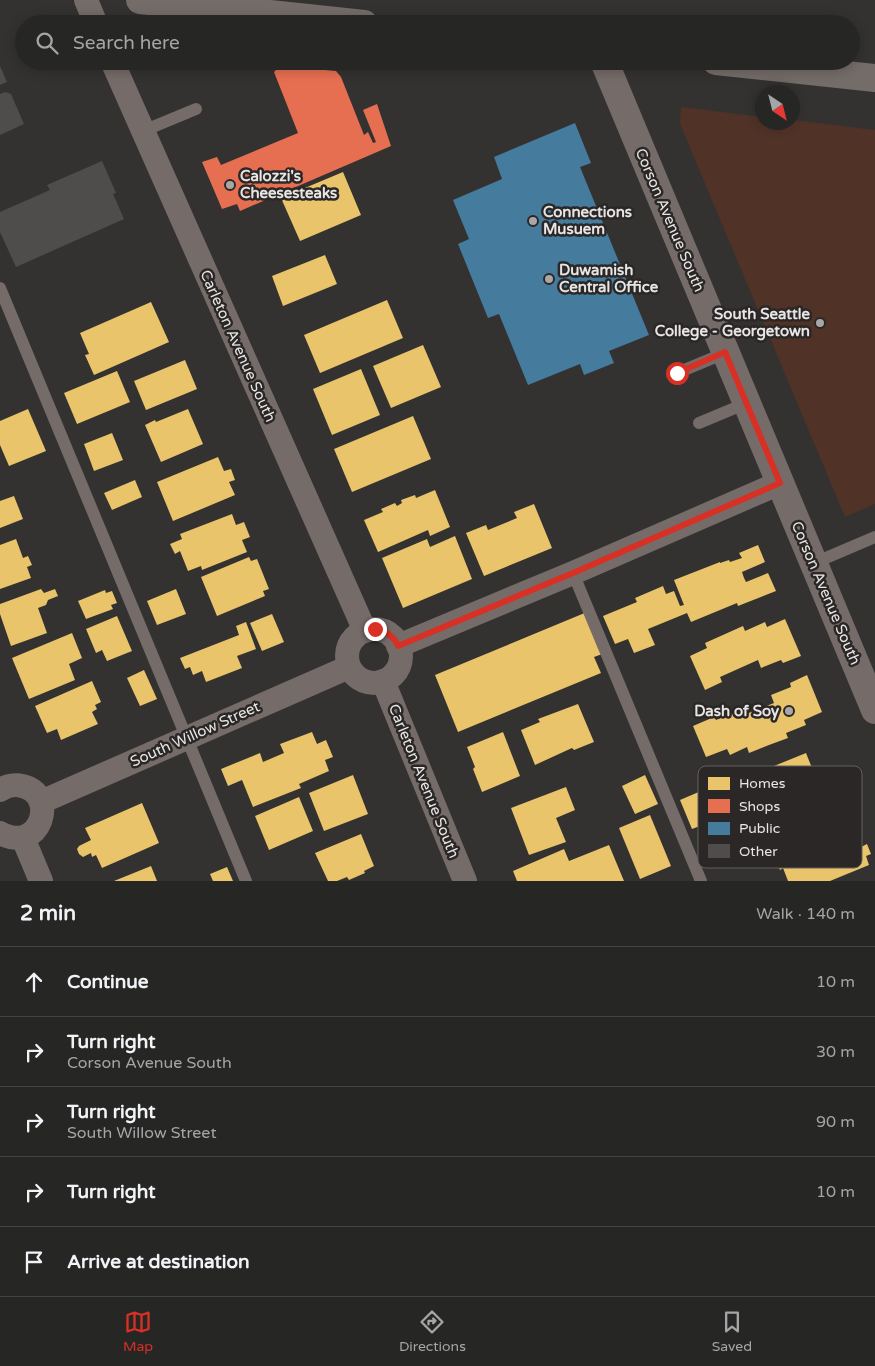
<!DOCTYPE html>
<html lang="en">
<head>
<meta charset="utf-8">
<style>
  :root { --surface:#262625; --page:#323232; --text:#f1f3f6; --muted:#a4a5a7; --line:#424342; --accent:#d93025 }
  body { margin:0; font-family:"Varela Round",sans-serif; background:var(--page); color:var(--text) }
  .compass { position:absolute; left:755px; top:85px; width:45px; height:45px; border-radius:50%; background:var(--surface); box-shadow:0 2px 12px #0003; rotate:145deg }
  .stop { position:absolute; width:15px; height:15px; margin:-11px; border:4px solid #d93025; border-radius:50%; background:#fff }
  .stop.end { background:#d93025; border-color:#fff; box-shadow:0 1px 5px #0008 }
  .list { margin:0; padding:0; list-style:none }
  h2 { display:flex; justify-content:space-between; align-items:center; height:65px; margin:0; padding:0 20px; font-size:21px }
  h2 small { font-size:16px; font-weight:400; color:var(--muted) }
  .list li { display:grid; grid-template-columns:32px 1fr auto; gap:15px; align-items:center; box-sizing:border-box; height:70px; padding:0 20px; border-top:1px solid var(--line) }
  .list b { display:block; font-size:19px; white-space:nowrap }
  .list p { margin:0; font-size:16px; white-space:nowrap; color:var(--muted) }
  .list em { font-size:16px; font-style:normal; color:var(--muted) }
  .icon { flex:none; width:28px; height:28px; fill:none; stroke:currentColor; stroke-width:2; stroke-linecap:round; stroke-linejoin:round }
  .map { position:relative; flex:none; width:875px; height:881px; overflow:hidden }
  .search { position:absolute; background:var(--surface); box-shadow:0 2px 12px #0003; left:15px; right:15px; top:15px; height:55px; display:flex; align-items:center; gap:12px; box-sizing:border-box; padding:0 18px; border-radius:28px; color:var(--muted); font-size:19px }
  .sheet { height:415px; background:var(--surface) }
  nav { display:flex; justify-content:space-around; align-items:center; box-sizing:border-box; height:70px; border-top:1px solid var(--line); background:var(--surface); font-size:14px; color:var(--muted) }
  nav a { display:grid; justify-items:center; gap:2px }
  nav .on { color:var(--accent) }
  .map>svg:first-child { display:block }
</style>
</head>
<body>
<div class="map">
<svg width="875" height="881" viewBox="0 0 875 881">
  <rect width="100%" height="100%" fill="#333231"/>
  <path fill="#503227" d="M681,107L762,117V122H792L793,120L875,130V504L845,517L680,124Z"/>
  <g fill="#e9c46a">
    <path d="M343,172L361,215L300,241L281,198Z"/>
    <path d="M325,255L337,284L283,306L272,276Z"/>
    <path d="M387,300L403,338L320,373L304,335Z"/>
    <path d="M151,302L169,342L94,375L85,355L89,354L80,333Z"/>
    <path d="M423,345L441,387L391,408L373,366Z"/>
    <path d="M185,360L197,389L146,410L134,381Z"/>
    <path d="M361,369L380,415L332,435L313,389Z"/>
    <path d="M117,371L130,402L77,424L64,393Z"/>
    <path d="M28,409L46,451L9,466L0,445V421Z"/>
    <path d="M188,409L203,444L161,462L145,425L155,420L156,422Z"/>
    <path d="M413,416L431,459L352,492L334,449Z"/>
    <path d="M112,433L123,460L94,471L84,444Z"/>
    <path d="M218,457L224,471L231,469L235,480L229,482L235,495L173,521L157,482Z"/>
    <path d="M135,480L142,497L112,510L104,493Z"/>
    <path d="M435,490L450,527L430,536L428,530L378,552L364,520L383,512L381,509L395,503L397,506L402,503L401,500L415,495L416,498Z"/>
    <path d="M14,496L23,519L0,528V501Z"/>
    <path d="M534,504L552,548L484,576L466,533L486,525L488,530L517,518L514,512Z"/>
    <path d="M232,514L236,525L244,522L250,537L242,540L247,552L202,570L201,566L188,571L180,551L175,554L170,544L182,539L180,534Z"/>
    <path d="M455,536L472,579L403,608L382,558L427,539L430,547Z"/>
    <path d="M16,539L23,558L28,556L32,565L27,567L31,578L0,589V545Z"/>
    <path d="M758,545L765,562L742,572L744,578L746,582L768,573L776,591L738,606L737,603L691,622L687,613L648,629L655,645L634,653L628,639L615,644L603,616L637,602L635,598L663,586L666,594L674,591L680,606L684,605L674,580L720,562V563L729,560L730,562L742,558L739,553Z"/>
    <path d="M249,557L251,561L257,559L269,589L263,591L265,596L217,616L201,577Z"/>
    <path d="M41,589L44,593L55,589L58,596L48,600L46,605L38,608L47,633L11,646L0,614V604Z"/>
    <path d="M176,589L186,614L157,625L147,601Z"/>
    <path d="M105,590L106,593L112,591L117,603L111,605L113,609L86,619L78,601Z"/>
    <path d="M587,612L605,653L594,657L601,673L458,732L435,675Z"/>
    <path d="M272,614L284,642L262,651L250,623Z"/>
    <path d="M117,616L132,651L107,661L102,650L96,653L86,629Z"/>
    <path d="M785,619L801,656L783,663L781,660L761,668L758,660L720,677L722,682L705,690L690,656L707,648L705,643L743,626L745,631L765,622L767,627Z"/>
    <path d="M246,622L256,649L237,656L242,668L206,682L202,671L193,675L190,667L185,669L180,658L239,635L236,626Z"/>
    <path d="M72,633L82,658L69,664L75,680L29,699L12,658Z"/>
    <path d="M144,670L157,699L140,706L127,678Z"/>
    <path d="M807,675L822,712L804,720L806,725L786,733L788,738L769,745L749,753L747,747L730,755L727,749L706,757L693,726L714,717L716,720L733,713L736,718L774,703L771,695L791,687L790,683Z"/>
    <path d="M92,681L101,702L95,705L97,709L92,712L98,724L61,740L57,729L47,733L35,706Z"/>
    <path d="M578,704L594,742L574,750L572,748L535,765L521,730L540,722L538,719Z"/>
    <path d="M312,732L317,744L326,740L333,757L325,760L329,771L299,784L301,788L253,807L242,780L228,786L221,769L260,753L263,762L284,753L280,744Z"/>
    <path d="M503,732L520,776L482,792L473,769L475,767L467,747Z"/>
    <path d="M806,753L816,778L823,775L836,806L805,818L799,805L791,808L774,766Z"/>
    <path d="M353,775L368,814L324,831L309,793Z"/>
    <path d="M645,775L658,804L635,814L622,786Z"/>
    <path d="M566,787L575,810L556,818L566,842L529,855L511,808Z"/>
    <path d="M701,791L713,821L692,829L680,800Z"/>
    <path d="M299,797L313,831L269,850L255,816Z"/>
    <path d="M142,803L159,843L102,868L96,855L92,857L91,853L83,857L79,854L77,849L79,846L91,840L85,828Z"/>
    <path d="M650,815L671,866L640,879L619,828Z"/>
    <path d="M854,830L861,847L867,844L871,854L866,856L869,865L830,881H788L783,868L780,870L771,849L812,833L817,846Z"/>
    <path d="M361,834L374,866L364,871L365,873L349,880L347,877L337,881H328L315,853Z"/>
    <path d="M609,845L624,881H517L513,871L564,849L569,861Z"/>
    <path d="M151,866L157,881H114Z"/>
    <path d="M227,867L233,881H213L210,874Z"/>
  </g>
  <path fill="#e76f51" d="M280,66L336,71L341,77L364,135L368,132L373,143L376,142L363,110L377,104L391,146L240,211L237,204L222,209L202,162L217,157L221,165L298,133L274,72Z"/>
  <path fill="#457b9d" d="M575,123L591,163L580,167L649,335L609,351L614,363L584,375L580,364L528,385L499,314L488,318L458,244L469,239L453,200L502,179L494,157Z"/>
  <g fill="#4e4d4c">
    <path d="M0,66L7,82L0,85Z"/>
    <path d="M5,92L11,94L24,124L0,135V94Z"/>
    <path d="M102,161L116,193L113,194L124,219L16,267L0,232V212L50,190L47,185Z"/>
  </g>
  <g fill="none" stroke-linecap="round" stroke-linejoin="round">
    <g stroke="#756b68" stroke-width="12">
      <path d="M143,131L196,109"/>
      <path d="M0,288L246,881"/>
      <path d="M677,373L725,353"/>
      <path d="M699,423L747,403"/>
      <path d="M814,563L875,537"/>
      <path d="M573,573L701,881"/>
    </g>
    <g stroke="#756b68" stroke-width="24">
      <path d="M86,0L96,24"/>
      <path d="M112,61L365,631"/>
      <circle cx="374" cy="656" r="27"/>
      <path d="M398,646L573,573L780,483"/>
      <path d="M383,681L465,881"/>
      <path d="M0,790C6,786 15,784 22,786C59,794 41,855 0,833"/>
      <path d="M41,802L349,667"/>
      <path d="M23,838L41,881"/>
    </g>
    <path stroke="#756b68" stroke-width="28" d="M604,61L875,710"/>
    <g stroke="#746c69" stroke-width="28">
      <path d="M140,0L364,24"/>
      <path d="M716,61L875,78"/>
    </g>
  </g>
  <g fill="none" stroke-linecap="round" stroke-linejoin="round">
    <path stroke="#d93025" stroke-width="6" d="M375,629C386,631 394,636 398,646L573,573L780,483L725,352L677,373"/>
  </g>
  <g fill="#a9a7a6" stroke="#2a2726" stroke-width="2">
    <circle cx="230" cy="185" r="5"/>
    <circle cx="533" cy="221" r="5"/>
    <circle cx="549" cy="279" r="5"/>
    <circle cx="820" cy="323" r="5"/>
    <circle cx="789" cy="711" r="5"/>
  </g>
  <g text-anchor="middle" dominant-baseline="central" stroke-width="5" stroke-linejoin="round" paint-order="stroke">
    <g font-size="15" font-weight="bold" fill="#e8e6e5" stroke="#2a2726" text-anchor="start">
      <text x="240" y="176">Calozzi's<tspan x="240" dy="17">Cheesesteaks</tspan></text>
      <text x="543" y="212">Connections<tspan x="543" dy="17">Musuem</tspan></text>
      <text x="559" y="270">Duwamish<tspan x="559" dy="17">Central Office</tspan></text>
      <text x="810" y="314" text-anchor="end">South Seattle<tspan x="810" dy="17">College - Georgetown</tspan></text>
      <text x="779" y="711" text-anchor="end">Dash of Soy</text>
    </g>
    <g font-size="15" fill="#e8e6e5" stroke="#2a2726">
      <text transform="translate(670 220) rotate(67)">Corson Avenue South</text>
      <text transform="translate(238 346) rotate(66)">Carleton Avenue South</text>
      <text transform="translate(826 593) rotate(67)">Corson Avenue South</text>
      <text transform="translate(195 734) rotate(-24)">South Willow Street</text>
      <text transform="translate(424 781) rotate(68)">Carleton Avenue South</text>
    </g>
  </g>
  <rect x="698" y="766" width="164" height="102" rx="8" fill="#2a2726" stroke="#63605f" stroke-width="1"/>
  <rect x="708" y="777" width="22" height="13" fill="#e9c46a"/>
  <rect x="708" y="799" width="22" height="14" fill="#e76f51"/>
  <rect x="708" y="822" width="22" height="13" fill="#457b9d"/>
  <rect x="708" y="844" width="22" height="14" fill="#4e4d4c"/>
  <g font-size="14" fill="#e8e6e5">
    <text x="739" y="788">Homes</text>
    <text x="739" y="811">Shops</text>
    <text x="739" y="833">Public</text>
    <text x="739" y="856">Other</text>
  </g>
</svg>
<svg class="compass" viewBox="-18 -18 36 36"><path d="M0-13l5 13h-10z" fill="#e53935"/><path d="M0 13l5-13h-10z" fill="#a4a5a7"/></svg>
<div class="stop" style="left:677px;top:373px"></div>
<div class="stop end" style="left:375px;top:629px"></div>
<div class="search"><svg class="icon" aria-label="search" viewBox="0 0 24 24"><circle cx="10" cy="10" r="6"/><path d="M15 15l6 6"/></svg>Search here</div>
</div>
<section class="sheet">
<h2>2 min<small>Walk · 140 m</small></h2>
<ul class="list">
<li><svg class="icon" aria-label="ahead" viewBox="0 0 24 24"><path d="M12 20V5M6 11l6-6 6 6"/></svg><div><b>Continue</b></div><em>10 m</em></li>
<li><svg class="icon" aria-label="right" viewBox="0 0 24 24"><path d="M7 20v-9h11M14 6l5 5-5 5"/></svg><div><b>Turn right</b><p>Corson Avenue South</p></div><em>30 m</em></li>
<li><svg class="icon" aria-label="right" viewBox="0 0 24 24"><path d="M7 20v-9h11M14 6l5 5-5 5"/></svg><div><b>Turn right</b><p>South Willow Street</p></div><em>90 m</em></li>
<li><svg class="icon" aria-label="right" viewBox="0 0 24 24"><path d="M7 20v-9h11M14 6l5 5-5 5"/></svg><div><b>Turn right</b></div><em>10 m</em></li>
<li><svg class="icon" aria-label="arrive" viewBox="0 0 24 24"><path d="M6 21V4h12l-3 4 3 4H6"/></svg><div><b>Arrive at destination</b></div></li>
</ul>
</section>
<nav>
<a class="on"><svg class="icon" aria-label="map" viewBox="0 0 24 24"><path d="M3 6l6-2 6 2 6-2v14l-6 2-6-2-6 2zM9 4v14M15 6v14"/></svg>Map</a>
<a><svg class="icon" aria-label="directions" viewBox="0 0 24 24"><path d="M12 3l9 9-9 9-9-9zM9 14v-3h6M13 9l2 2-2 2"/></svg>Directions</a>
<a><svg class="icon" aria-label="saved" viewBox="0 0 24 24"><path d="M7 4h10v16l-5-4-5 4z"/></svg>Saved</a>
</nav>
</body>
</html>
